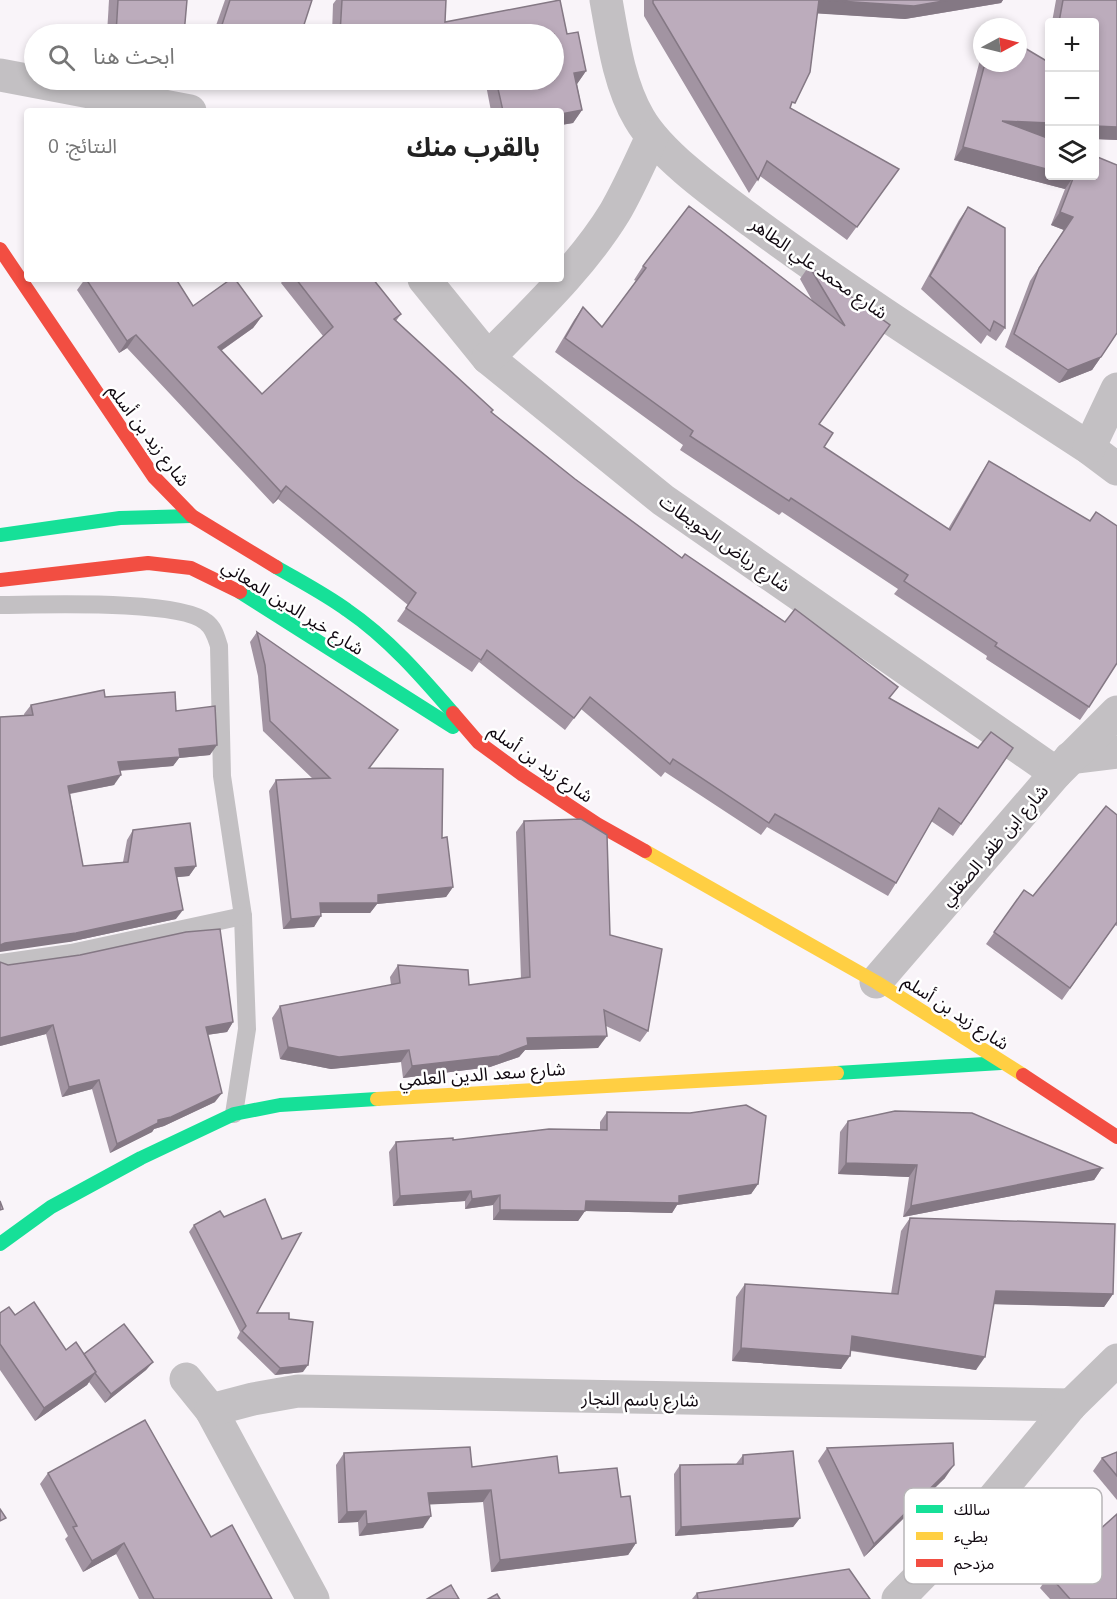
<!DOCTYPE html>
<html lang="ar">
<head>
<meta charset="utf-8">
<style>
  :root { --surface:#fff; --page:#f2f2f2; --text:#222; --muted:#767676; --line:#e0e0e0 }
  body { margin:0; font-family:"PT Sans","Noto Sans Arabic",sans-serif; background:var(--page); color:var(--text); direction:rtl }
  .controls { position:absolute; right:18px; top:18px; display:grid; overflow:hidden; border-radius:6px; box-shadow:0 3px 9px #0003 }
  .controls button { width:54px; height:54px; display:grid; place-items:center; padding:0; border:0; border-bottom:2px solid var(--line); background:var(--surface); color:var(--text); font:30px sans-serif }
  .compass { position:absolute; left:973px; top:18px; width:54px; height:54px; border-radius:50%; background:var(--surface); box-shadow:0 3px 9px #0003; rotate:83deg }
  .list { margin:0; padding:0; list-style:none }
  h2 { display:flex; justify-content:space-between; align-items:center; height:78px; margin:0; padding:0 24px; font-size:26px }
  h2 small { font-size:20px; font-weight:400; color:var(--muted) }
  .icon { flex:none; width:33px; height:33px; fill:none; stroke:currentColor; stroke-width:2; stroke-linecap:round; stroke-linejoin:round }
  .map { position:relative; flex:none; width:1117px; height:1599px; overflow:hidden; direction:ltr }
  .search { position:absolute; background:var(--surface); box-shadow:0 3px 9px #0003; left:24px; top:24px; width:540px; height:66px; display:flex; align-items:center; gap:15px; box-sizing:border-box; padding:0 21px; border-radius:33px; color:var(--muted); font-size:22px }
  .panel { position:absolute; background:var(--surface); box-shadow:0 3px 9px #0003; left:24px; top:108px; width:540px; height:174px; border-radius:6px; direction:rtl }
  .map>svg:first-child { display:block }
</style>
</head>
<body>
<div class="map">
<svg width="1117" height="1599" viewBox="0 0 1117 1599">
  <rect width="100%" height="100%" fill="#f9f4f9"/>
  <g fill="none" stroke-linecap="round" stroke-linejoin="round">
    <g stroke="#c3c0c3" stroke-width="18">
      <path d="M0,605C39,605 179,599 206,622C214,628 216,637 219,646L222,776L243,916L247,1029L234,1114"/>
      <path d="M0,963L71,953L243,916"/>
    </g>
    <g stroke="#c3c0c3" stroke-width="33">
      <path d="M606,0C613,39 619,84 639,118C660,155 718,196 753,222C861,302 976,374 1089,448L1117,469"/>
      <path d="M0,75L190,111"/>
      <path d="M424,279L488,358L663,500L1056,773"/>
      <path d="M488,358C533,312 582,266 615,212C629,188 640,162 652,137"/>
      <path d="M1089,448L1117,389"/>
      <path d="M1070,758L1117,752"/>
      <path d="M876,982L1056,773L1117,712"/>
      <path d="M186,1379L211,1410L313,1599"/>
      <path d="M211,1410L253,1399L298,1391L1071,1405"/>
      <path d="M898,1599L979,1516L1071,1405L1117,1360"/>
    </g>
    <g stroke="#16e098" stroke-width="14">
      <path d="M0,535L120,518L192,516"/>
      <path d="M276,567C300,581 325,594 347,610C388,638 421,676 453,713"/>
      <path d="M240,592L453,727"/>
      <path d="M837,1073L1001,1063"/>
      <path d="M0,1244L51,1207L141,1158L234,1114L280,1105L377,1099"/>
    </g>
    <g stroke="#ffcf43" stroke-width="14">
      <path d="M645,851L876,982L1023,1075"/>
      <path d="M377,1099L837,1073"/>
    </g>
    <g stroke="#f24e42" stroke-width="14">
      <path d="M0,249L154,477L192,516L276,567"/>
      <path d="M0,580L148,563L191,568L240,592"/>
      <path d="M453,713L478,742L523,775L597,824L645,851"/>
      <path d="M1023,1075L1117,1137"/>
    </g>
  </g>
  <g fill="#a294a2">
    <path d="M109,0H187L184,34H107Z"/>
    <path d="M225,0H312L301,34H213Z"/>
    <path d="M336,0H446L445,22L560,0L567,34L578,32L586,71L577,84L582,110L573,123L561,125V111H491L485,80H554V34H332L333,4Z"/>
    <path d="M644,0H1003L1001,3L905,19L817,13L790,109L899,169L847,240L760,176L749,193L644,16Z"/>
    <path d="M1056,0H1117V140L1095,139V22H1052Z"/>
    <path d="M1050,39V137L1043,136L1095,176L1101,357L1092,370L1059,383L1005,347L1030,281L1064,230L1051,225L1065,189L954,160L982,52V63H1018L1046,61Z"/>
    <path d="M968,207L1005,328L996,341L987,335L981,344L921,289L959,220Z"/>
    <path d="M643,266L813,302L800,279L809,266L890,325L819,424L824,447L948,529L980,475L989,461L1089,707L1080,720L986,659L987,656L894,594L898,589L782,512L779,515L680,450L683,445L555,352L574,320L583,307L602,327L636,281L634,280Z"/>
    <path d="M85,279H176L193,306L262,316L253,328L221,351L262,394L323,336L281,283L284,279H373L401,314L396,321L491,412L575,479L682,558L890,699L978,748H1013L953,836L931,821L896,883L888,896L767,827L761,835L665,772L661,777L581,709L565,730L479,662L472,672L397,621L408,605L278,499L273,504L127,348L119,353L77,290Z"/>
    <path d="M257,632L370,768L442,838L453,887L446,897L377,904L370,913H321L314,927L283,929L269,791L276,780L313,779L263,731L258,676L250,642Z"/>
    <path d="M105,697L176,711L210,755L179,758L173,766L120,771L114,785L70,794L83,866L123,862L127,840L133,830L196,866L189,876L177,877L176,919L69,942L24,714L31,705Z"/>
    <path d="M1117,815V926L1115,925L1062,1000L986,944L1024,890L1033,896Z"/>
    <path d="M524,821L610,935L648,1031L640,1042L606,1026L598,1048L525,1050L519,1057L490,1067L403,1078L401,1062L331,1069L280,1059L272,1018L280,1006L391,985L390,977L398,965L469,985L521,979L516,832Z"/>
    <path d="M0,962L8,965L233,1022L227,1032L207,1035L215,1102L164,1126L154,1129L152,1132L110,1153L92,1089L62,1097L46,1034L0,1046Z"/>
    <path d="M607,1112L758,1184L751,1194L677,1205L672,1213L585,1211L578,1221L493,1220V1205L465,1209V1201L393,1206L389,1152L396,1142L453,1140L600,1130V1122Z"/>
    <path d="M848,1121L1102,1168L1094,1180L903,1217L909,1177L838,1174L840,1132Z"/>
    <path d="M910,1218L1113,1294L1104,1307L994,1304L976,1370L851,1351L841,1369L732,1361L736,1297L745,1284L891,1294L901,1231Z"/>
    <path d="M194,1225L257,1313L303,1372L275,1375L237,1338L240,1332L189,1232Z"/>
    <path d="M0,1313L15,1315L66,1350L84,1354L153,1362L146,1370L105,1403L89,1382L87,1385L35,1421L0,1370Z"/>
    <path d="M827,1448L945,1478L864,1557L818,1461Z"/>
    <path d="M1117,1452V1500L1093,1471L1102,1458Z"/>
    <path d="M344,1453L472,1467L559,1473L621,1497L636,1543L628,1555L491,1572L483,1502L430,1504L423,1528L359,1536L358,1522L338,1523L336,1465Z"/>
    <path d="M743,1455L800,1518L793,1527L675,1536L674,1474L680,1465L736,1464Z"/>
    <path d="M48,1473L211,1537L272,1599H139L116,1554L83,1572L65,1539L68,1536L40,1484Z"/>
    <path d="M1049,1575L1117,1599H1050L1040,1588Z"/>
    <path d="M697,1593L870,1599H692Z"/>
  </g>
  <g fill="#847884">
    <path d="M819,0H1003L1001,3L905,19L810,13Z"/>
    <path d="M586,71L577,84L574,73Z"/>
    <path d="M264,80H283L279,85Z"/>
    <path d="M332,80H417L412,86L329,82Z"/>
    <path d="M582,110L573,123L561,125V114Z"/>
    <path d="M1002,121L1050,123V137L993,134Z"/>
    <path d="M1095,126L1117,127V140L1095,139Z"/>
    <path d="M963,147L1050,170V176H1074L1065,189L954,160Z"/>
    <path d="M1060,212L1073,217L1064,230L1051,225Z"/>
    <path d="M262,316L253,328L209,359L218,347Z"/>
    <path d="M136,335L127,348L119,353L127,341Z"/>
    <path d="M1101,357L1092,370L1059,383L1068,370Z"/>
    <path d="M286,486L278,499L273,504L281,492Z"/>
    <path d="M217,745L210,755L179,758L173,766L111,771L118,762L179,749Z"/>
    <path d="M121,775L114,785L62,795L68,786Z"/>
    <path d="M196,866L189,876L169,878L175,868Z"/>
    <path d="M453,887L446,897L377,904L370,913H313L320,903L378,895Z"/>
    <path d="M183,910L176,919L69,942L0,952V945L5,943Z"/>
    <path d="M321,916L314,927L283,929L291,919Z"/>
    <path d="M233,1022L227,1032L199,1036L206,1027Z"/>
    <path d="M53,1025L46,1034L0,1046V1038Z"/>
    <path d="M607,1036L598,1048L525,1050L519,1057L490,1067L403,1078L412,1066L527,1038Z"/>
    <path d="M288,1047L409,1050L401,1062L331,1069L280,1059Z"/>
    <path d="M99,1080L92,1089L62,1097L69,1087Z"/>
    <path d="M222,1093L215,1102L164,1126L154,1129L152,1132L110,1153L117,1144L158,1120Z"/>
    <path d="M846,1163L917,1165L909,1177L838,1174Z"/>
    <path d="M1102,1168L1094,1180L903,1217L911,1206Z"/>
    <path d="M758,1184L751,1194L677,1205L672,1213L585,1211L578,1221L493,1220L500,1210L586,1201L679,1196Z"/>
    <path d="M471,1191L465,1201L393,1206L400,1196Z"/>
    <path d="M500,1195L493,1205L465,1209L472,1199Z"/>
    <path d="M996,1291L1113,1294L1104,1307L987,1304Z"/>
    <path d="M852,1336L985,1357L976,1370L843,1349Z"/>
    <path d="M741,1348L850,1356L841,1369L732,1361Z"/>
    <path d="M153,1362L146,1370L105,1403L111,1394Z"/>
    <path d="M308,1365L303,1372L275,1375L280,1368Z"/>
    <path d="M96,1372L87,1385L35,1421L44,1408Z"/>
    <path d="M954,1465L945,1478L864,1557L874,1544Z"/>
    <path d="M491,1490L483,1502L420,1505L428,1493Z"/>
    <path d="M366,1511L358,1522L338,1523L347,1512Z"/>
    <path d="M431,1516L423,1528L359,1536L367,1524Z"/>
    <path d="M800,1518L793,1527L675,1536L681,1527Z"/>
    <path d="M124,1543L116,1554L83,1572L92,1561Z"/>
    <path d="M636,1543L628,1555L491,1572L500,1560Z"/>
  </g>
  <g fill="#bcacbc" stroke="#847884" stroke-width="1.5">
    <path d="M118,0H187L184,34H116Z"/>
    <path d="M230,0H312L301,34H219Z"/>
    <path d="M342,0H446L445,22L560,0L567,34L578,32L586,71L574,73L582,110L561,114V111H503L496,80H554V34H340Z"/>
    <path d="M653,0H819L810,72L795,103L792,102L790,108L899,169L857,227L767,161L758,180L653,3Z"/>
    <path d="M824,0H949L914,6Z"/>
    <path d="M1063,0H1117V127L1095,126V22H1059Z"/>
    <path d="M1018,44L1050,63V123L1002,121L1050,139V170L963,147L985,63H1018Z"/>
    <path d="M1095,156L1117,165V333L1101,357L1068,370L1014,334L1039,268L1073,217L1060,212L1074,176H1072H1095Z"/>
    <path d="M689,206L845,326L809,266L890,325L819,424L833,433L824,447L950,530L989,461L1090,521L1096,512L1117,526V663L1089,707L995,646L997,643L904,581L908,575L791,498L789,501L690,436L693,431L565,338L583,307L602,327L646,268L643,266Z"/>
    <path d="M968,207L1005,228V328L994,321L990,331L930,276Z"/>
    <path d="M86,279H176L193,306L231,279H235L262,316L218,347L262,394L333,327L296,279H373L401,314L394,319L493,410L491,412L575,479L682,558L685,554L785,622L795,609L898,687L889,698L978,748L991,732L1013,748L961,824L939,808L896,883L775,814L769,823L673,759L670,764L590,697L574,718L487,650L481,660L406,608L416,593L286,486L281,492L136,335L127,341Z"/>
    <path d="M257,632L398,730L369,768L443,769L442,838L447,837L453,887L378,895V903H320L321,916L291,919L276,780L330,778L270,721L265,665Z"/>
    <path d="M104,690L105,697L175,692L176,711L215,706L217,745L179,749L180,757L118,762L121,775L68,786L83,866L128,862L133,830L190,823L196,866L175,868L183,910L76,933L5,943L0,945V717L33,715L31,705Z"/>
    <path d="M1106,806L1117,815V922L1070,988L994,932L1024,890L1033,896Z"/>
    <path d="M581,819L607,835L610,935L662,949L648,1031L604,1010L607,1036L527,1038L528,1045L499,1056L412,1066L409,1050L339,1057L288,1047L280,1006L400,983L398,965L468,970L469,985L530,977L524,821Z"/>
    <path d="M220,929L233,1022L206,1027L222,1093L171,1117L158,1120V1123L117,1144L99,1080L69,1087L53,1025L0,1038V962L8,965L80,955L186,932Z"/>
    <path d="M746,1105L766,1116L758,1184L679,1196V1203L586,1201L585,1211L500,1210V1195L472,1199L471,1191L400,1196L396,1142L453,1138V1140L549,1129L607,1130V1112L690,1113Z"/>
    <path d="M895,1111L972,1113L1102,1168L911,1206L917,1165L846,1163L848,1121Z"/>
    <path d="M265,1199L282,1239L301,1233L257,1313H289V1319L313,1322L308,1365L280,1368L242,1331L246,1326L194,1225L220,1211L224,1217Z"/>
    <path d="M0,1201L3,1209L0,1210Z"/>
    <path d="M910,1218L1115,1224L1113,1294L996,1291L985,1357L852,1336L850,1356L741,1348L745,1284L898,1294Z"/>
    <path d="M34,1302L66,1350L76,1342L96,1372L44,1408L0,1344V1313L9,1307L15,1315Z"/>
    <path d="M124,1324L153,1362L111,1394L95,1373L96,1372L84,1354Z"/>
    <path d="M145,1420L211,1537L232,1525L272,1599H154L124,1543L92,1561L73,1527L77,1526L48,1473Z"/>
    <path d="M953,1443L954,1465L874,1544L827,1448Z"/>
    <path d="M470,1447L472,1467L557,1456L559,1473L617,1468L621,1497L630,1496L636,1543L500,1560L491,1490L428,1493L431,1516L367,1524L366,1511L347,1512L344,1453Z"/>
    <path d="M793,1451L800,1518L681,1527L680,1465L743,1464V1455Z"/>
    <path d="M1117,1452V1476L1102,1458Z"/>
    <path d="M0,1509L6,1518L0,1521Z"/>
    <path d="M1117,1514V1599H1070L1049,1575Z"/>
    <path d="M849,1569L870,1599H698L697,1593Z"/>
    <path d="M451,1585L459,1599H427Z"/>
    <path d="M497,1594L500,1599H488Z"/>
  </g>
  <g text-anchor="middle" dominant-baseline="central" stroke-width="5" stroke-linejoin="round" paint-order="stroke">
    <g font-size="18" fill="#110911" stroke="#fff">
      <text transform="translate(819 268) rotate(35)">شارع محمد علي الطاهر</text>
      <text transform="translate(149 435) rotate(53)">شارع زيد بن أسلم</text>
      <text transform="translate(725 543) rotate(35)">شارع رياض الحويطات</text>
      <text transform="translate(293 607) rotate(32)">شارع خير الدين المعاني</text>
      <text transform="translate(541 763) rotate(35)">شارع زيد بن أسلم</text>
      <text transform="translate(994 845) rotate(-49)">شارع ابن ظفر الصقلي</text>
      <text transform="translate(956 1012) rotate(33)">شارع زيد بن أسلم</text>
      <text transform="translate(482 1074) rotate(-4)">شارع سعد الدين العلمي</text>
      <text transform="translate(640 1399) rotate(1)">شارع باسم النجار</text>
    </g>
  </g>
  <rect x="904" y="1488" width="198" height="96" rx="9" fill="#fff" stroke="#b8b5b8" stroke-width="1.5"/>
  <rect x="916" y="1505" width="27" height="8" fill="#16e098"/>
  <rect x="916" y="1532" width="27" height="8" fill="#ffcf43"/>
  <rect x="916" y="1559" width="27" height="8" fill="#f24e42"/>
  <g font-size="16" fill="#110911">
    <text x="954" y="1515">سالك</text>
    <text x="954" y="1542">بطيء</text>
    <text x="954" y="1569">مزدحم</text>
  </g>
</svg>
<div class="controls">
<button>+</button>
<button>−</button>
<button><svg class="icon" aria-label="layers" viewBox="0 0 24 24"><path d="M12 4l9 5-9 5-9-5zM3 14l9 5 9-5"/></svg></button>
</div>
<svg class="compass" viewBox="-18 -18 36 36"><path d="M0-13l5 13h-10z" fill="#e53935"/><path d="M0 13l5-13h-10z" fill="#767676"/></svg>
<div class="search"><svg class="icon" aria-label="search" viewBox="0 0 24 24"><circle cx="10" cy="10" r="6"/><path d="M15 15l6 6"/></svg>ابحث هنا</div>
<section class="panel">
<h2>بالقرب منك<small>النتائج: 0</small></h2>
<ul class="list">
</ul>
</section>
</div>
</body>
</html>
